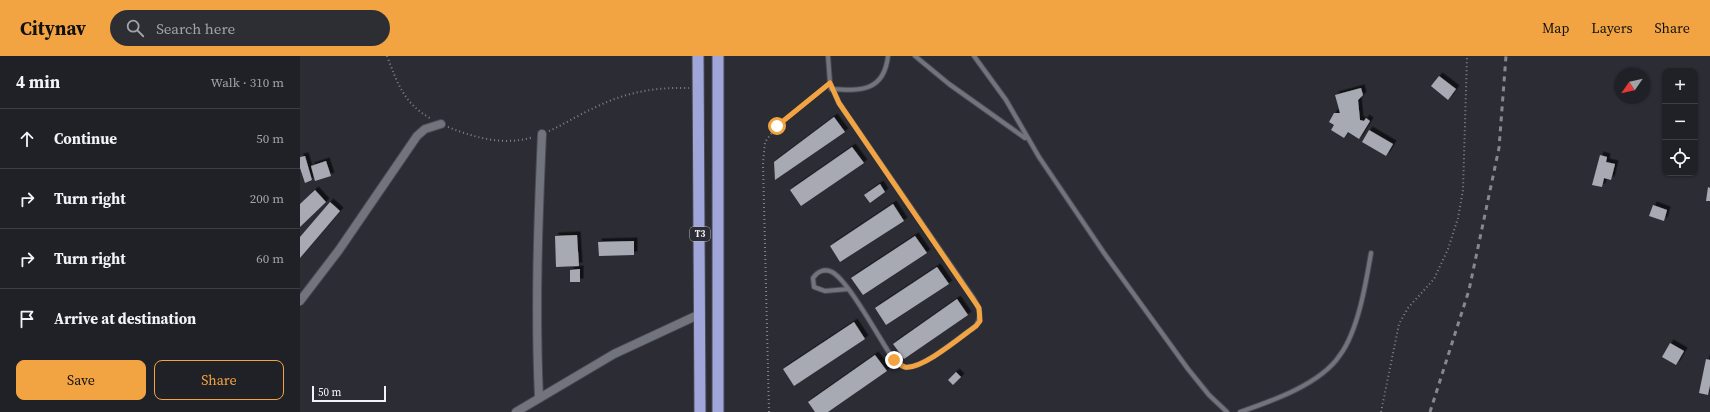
<!DOCTYPE html>
<html lang="en">
<head>
<meta charset="utf-8">
<style>
  :root { --surface:#202127; --page:#2d2e33; --text:#f1f3f6; --muted:#a2a3a7; --line:#3d3e44; --accent:#f3a442 }
  body { margin:0; font-family:"Source Serif 4",serif; background:var(--page); color:var(--text) }
  .controls { position:absolute; right:12px; top:12px; display:grid; overflow:hidden; border-radius:8px; box-shadow:0 1px 3px #0004 }
  .controls button { width:36px; height:36px; display:grid; place-items:center; padding:0; border:0; border-bottom:1px solid var(--line); background:var(--surface); color:var(--text); font:20px sans-serif }
  .compass { position:absolute; left:1314px; top:12px; width:36px; height:36px; border-radius:50%; background:var(--surface); box-shadow:0 1px 3px #0004; rotate:236deg }
  .scale { position:absolute; left:12px; bottom:10px; width:74px; box-sizing:border-box; padding-left:4px; border:2px solid #f2f3f8; border-top:0; font-size:11px; line-height:14px; white-space:nowrap; color:#f2f3f8; -webkit-text-stroke:3px #2b2c34; paint-order:stroke }
  .stop { position:absolute; width:12px; height:12px; margin:-9px; border:3px solid #f3a442; border-radius:50%; background:#fff }
  .stop.end { background:#f3a442; border-color:#fff; box-shadow:0 1px 4px #0008 }
  .list { margin:0; padding:0; list-style:none }
  h2 { display:flex; justify-content:space-between; align-items:center; height:52px; margin:0; padding:0 16px; font-size:17px }
  h2 small { font-size:13px; font-weight:400; color:var(--muted) }
  .list li { display:grid; grid-template-columns:26px 1fr auto; gap:12px; align-items:center; box-sizing:border-box; height:60px; padding:0 16px; border-top:1px solid var(--line) }
  .list b { display:block; font-size:15px; white-space:nowrap }
  .list em { font-size:13px; font-style:normal; color:var(--muted) }
  .actions { display:flex; gap:8px; padding:12px 16px }
  .actions a { flex:1; padding:9px 0; border:1px solid var(--accent); border-radius:8px; text-align:center; font-size:14px; color:var(--accent) }
  .actions .main { background:var(--accent); color:#111 }
  .icon { flex:none; width:22px; height:22px; fill:none; stroke:currentColor; stroke-width:2; stroke-linecap:round; stroke-linejoin:round }
  .map { position:relative; flex:none; width:1410px; height:356px; overflow:hidden }
  header { display:flex; align-items:center; gap:24px; box-sizing:border-box; height:56px; padding:0 20px; background:var(--accent); color:#111 }
  header strong { font-size:19px }
  nav { display:flex; gap:22px; margin-inline-start:auto; font-size:14px }
  .search { width:280px; height:36px; background:var(--page); display:flex; align-items:center; gap:10px; box-sizing:border-box; padding:0 14px; border-radius:22px; color:var(--muted); font-size:15px }
  main { display:flex }
  aside { flex:1; background:var(--surface) }
  .map>svg:first-child { display:block }
</style>
</head>
<body>
<header>
<strong>Citynav</strong>
<div class="search"><svg class="icon" aria-label="search" viewBox="0 0 24 24"><circle cx="10" cy="10" r="6"/><path d="M15 15l6 6"/></svg>Search here</div>
<nav><a>Map</a><a>Layers</a><a>Share</a></nav>
</header>
<main>
<aside>
<h2>4 min<small>Walk · 310 m</small></h2>
<ul class="list">
<li><svg class="icon" aria-label="ahead" viewBox="0 0 24 24"><path d="M12 20V5M6 11l6-6 6 6"/></svg><div><b>Continue</b></div><em>50 m</em></li>
<li><svg class="icon" aria-label="right" viewBox="0 0 24 24"><path d="M7 20v-9h11M14 6l5 5-5 5"/></svg><div><b>Turn right</b></div><em>200 m</em></li>
<li><svg class="icon" aria-label="right" viewBox="0 0 24 24"><path d="M7 20v-9h11M14 6l5 5-5 5"/></svg><div><b>Turn right</b></div><em>60 m</em></li>
<li><svg class="icon" aria-label="arrive" viewBox="0 0 24 24"><path d="M6 21V4h12l-3 4 3 4H6"/></svg><div><b>Arrive at destination</b></div></li>
</ul>
<div class="actions"><a class="main">Save</a><a>Share</a></div>
</aside>
<div class="map">
<svg width="1410" height="356" viewBox="0 0 1410 356">
  <defs>
    <filter id="shadow"><feDropShadow dx="3.5" dy="-3.5" stdDeviation="0" flood-color="#0009"/></filter>
  </defs>
  <rect width="100%" height="100%" fill="#2b2c34"/>
  <g fill="#a7a9b3" filter="url(#shadow)">
    <path d="M1139,20L1156,33L1148,44L1131,30Z"/>
    <path d="M1061,32L1063,39L1058,44L1060,64L1064,65L1066,62L1070,65L1059,83L1048,76L1044,82L1031,74L1034,69L1029,66L1034,57H1040L1035,39Z"/>
    <path d="M534,61L545,76L475,124L474,106Z"/>
    <path d="M1069,74L1093,88L1086,100L1062,86Z"/>
    <path d="M552,91L564,107L501,150L490,134Z"/>
    <path d="M1300,99L1307,101L1306,106L1315,108L1311,124L1304,122L1302,131L1292,129Z"/>
    <path d="M5,100L12,124L5,127L0,112V101Z"/>
    <path d="M26,105L31,120L15,125L11,110Z"/>
    <path d="M580,128L585,136L570,147L564,139Z"/>
    <path d="M1408,131L1410,132V145H1406Z"/>
    <path d="M15,134L26,146L0,171V148Z"/>
    <path d="M30,146L40,155L0,202V181Z"/>
    <path d="M593,148L604,165L540,206L530,190Z"/>
    <path d="M1353,149L1367,154L1364,165L1349,160Z"/>
    <path d="M277,179L279,210L256,211L255,180Z"/>
    <path d="M615,180L627,197L563,239L551,222Z"/>
    <path d="M334,185V199L299,200L298,186Z"/>
    <path d="M637,211L649,228L586,269L575,252Z"/>
    <path d="M280,213V226H270V214Z"/>
    <path d="M657,243L668,259L604,303L593,288Z"/>
    <path d="M554,266L565,283L494,330L483,313Z"/>
    <path d="M1370,287L1384,295L1376,309L1362,301Z"/>
    <path d="M575,299L587,315L528,356H515L508,346Z"/>
    <path d="M1406,303L1410,304V329L1408,339L1399,337Z"/>
    <path d="M656,316L661,321L653,329L648,324Z"/>
  </g>
  <g fill="none" stroke-linecap="round" stroke-linejoin="round">
    <defs>
      <g id="service">
        <path d="M528,0L530,27L539,47L674,243C680,253 682,260 676,270C661,280 622,314 605,311C601,310 598,307 594,304C581,286 549,225 532,216C524,212 517,216 513,222L514,231L525,235L548,233"/>
        <path d="M615,0L649,28L725,82"/>
        <path d="M674,0L706,44L739,101L804,197L888,313L909,339L927,356"/>
        <path d="M531,33C560,35 584,36 588,0"/>
        <path d="M940,356C972,345 1021,328 1040,299C1058,275 1066,227 1071,197"/>
      </g>
      <g id="minor">
        <path d="M0,245L39,194L117,80L125,73L141,68"/>
        <path d="M239,342C235,254 238,166 242,78"/>
        <path d="M216,356L314,298L400,258"/>
      </g>
      <g id="trunk">
        <path d="M398,0L400,356"/>
        <path d="M418,0V356"/>
      </g>
    </defs>
    <use href="#service" stroke="#494a51" stroke-width="6"/>
    <use href="#minor" stroke="#494a51" stroke-width="10"/>
    <use href="#trunk" stroke="#494a51" stroke-width="13"/>
    <g stroke="#84858b" stroke-width="2" stroke-dasharray="1 3" stroke-linecap="butt">
      <path d="M87,0C97,26 104,48 130,62"/>
      <path d="M148,71C175,82 205,90 233,81"/>
      <path d="M249,75C265,68 280,58 296,51C326,36 356,31 389,32"/>
      <path d="M469,356L463,107L465,86L477,70L525,31"/>
      <path d="M1081,356L1099,268L1108,252L1134,223L1148,193L1158,162L1163,134L1167,0"/>
    </g>
    <use href="#service" stroke="#72747d" stroke-width="4"/>
    <use href="#minor" stroke="#72747d" stroke-width="8"/>
    <use href="#trunk" stroke="#a0a6da" stroke-width="11"/>
    <path stroke="#87888f" stroke-width="3" stroke-dasharray="5 5" stroke-linecap="butt" d="M1130,356L1169,234L1199,92L1206,0"/>
  </g>
  <g fill="none" stroke-linecap="round" stroke-linejoin="round">
    <path stroke="#f3a442" stroke-width="5" d="M477,70L530,27L539,47L679,252L680,265L676,270C662,280 622,314 605,311C601,310 598,307 594,304"/>
  </g>
  <g text-anchor="middle" dominant-baseline="central" stroke-width="4" stroke-linejoin="round" paint-order="stroke">
    <rect fill="#2b2c34" stroke="#b6b7bd" stroke-width="1" x="390" y="171" width="20" height="14" rx="3"/>
    <g font-size="9" font-weight="bold" fill="#f2f3f8">
      <text x="400" y="178">T3</text>
    </g>
  </g>
</svg>
<div class="controls">
<button>+</button>
<button>−</button>
<button><svg class="icon" aria-label="locate" viewBox="0 0 24 24"><circle cx="12" cy="12" r="6"/><path d="M12 2v4M12 18v4M2 12h4M18 12h4"/></svg></button>
</div>
<svg class="compass" viewBox="-18 -18 36 36"><path d="M0-13l5 13h-10z" fill="#e53935"/><path d="M0 13l5-13h-10z" fill="#a2a3a7"/></svg>
<div class="scale">50 m</div>
<div class="stop" style="left:477px;top:70px"></div>
<div class="stop end" style="left:594px;top:304px"></div>
</div>
</main>
</body>
</html>
